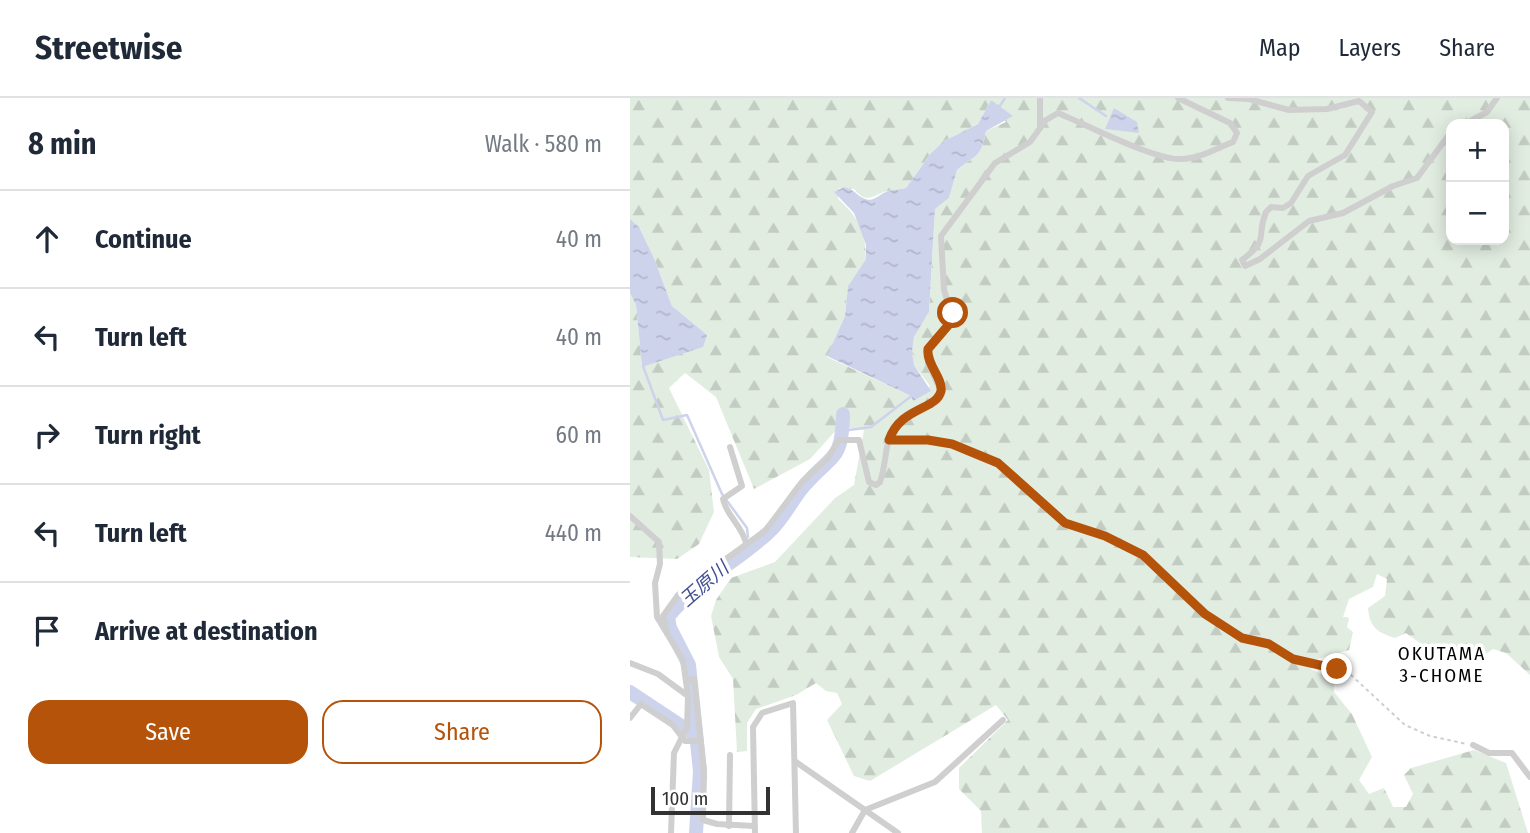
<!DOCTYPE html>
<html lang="en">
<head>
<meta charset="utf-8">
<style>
  :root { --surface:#fff; --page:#f6f6f7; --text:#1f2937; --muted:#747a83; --line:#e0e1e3; --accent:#b45309 }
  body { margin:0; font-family:"Fira Sans Condensed","Noto Sans JP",sans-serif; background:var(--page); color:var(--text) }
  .controls { position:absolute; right:21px; top:21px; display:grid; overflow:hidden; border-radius:14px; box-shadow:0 4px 18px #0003 }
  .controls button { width:63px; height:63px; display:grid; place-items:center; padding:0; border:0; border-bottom:2px solid var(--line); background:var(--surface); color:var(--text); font:35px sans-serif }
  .scale { position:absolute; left:21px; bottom:18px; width:119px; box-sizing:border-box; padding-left:7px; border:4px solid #323232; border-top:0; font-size:19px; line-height:24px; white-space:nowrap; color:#323232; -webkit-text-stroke:5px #fff; paint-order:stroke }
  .stop { position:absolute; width:21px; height:21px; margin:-16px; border:5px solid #b45309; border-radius:50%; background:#fff }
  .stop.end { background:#b45309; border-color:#fff; box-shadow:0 2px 7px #0008 }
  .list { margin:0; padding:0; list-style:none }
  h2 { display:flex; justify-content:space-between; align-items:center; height:91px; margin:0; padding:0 28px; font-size:30px }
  h2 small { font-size:23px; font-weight:400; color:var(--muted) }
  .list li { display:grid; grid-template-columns:46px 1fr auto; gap:21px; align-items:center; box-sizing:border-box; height:98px; padding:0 28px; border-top:2px solid var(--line) }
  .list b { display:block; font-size:26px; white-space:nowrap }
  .list em { font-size:23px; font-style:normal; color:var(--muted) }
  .actions { display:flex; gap:14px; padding:21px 28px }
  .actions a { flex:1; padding:16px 0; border:2px solid var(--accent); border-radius:21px; text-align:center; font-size:24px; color:var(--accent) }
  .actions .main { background:var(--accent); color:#fff }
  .icon { flex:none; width:38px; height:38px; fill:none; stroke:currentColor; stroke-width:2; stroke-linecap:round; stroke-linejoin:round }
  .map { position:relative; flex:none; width:900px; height:735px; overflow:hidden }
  header { display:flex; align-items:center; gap:42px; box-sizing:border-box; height:98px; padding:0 35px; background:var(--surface); border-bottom:2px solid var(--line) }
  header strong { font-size:33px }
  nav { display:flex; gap:38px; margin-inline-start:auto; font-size:24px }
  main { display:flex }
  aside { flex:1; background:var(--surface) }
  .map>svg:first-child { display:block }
</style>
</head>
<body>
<header>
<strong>Streetwise</strong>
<nav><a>Map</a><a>Layers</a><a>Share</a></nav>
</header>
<main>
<aside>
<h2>8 min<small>Walk · 580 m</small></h2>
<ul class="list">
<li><svg class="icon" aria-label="ahead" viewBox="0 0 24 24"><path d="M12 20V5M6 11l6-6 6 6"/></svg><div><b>Continue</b></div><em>40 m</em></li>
<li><svg class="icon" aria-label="left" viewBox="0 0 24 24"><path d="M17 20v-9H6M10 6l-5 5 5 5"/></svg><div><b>Turn left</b></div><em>40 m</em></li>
<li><svg class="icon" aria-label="right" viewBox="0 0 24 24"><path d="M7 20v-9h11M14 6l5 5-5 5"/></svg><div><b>Turn right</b></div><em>60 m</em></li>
<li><svg class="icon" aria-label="left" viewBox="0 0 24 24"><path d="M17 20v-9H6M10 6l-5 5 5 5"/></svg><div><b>Turn left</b></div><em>440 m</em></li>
<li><svg class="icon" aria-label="arrive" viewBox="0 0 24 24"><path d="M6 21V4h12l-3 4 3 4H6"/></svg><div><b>Arrive at destination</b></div></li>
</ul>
<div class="actions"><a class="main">Save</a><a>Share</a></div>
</aside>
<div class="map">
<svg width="900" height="735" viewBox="0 0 900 735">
  <defs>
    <pattern id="forest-firs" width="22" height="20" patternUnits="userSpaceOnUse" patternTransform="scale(1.75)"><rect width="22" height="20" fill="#e2ede1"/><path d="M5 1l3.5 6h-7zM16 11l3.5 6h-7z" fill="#c2ccc2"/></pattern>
    <pattern id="water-ripples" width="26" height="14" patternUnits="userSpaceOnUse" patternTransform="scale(1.75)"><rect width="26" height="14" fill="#ced3ec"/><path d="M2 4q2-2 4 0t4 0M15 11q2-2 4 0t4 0" fill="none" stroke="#b1b6cb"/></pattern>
  </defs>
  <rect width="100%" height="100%" fill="#fff"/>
  <path fill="url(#forest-firs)" fill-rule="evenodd" d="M0,0H900V577L876,555L863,551C835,573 801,554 776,535L765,540C747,534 740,530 738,510L755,498L757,481L747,476L743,489L719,501L713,519L719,520L717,529L723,534L719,552L684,562L681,571L704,582V594L722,616L742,659L729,682L739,696L754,690L763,709H776L783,696L774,677L781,670L844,652L876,665L898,735H352L351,713L329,691V670L378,622L366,607L240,683L224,678L197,622L212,606L207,595L196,593L186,585L166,597L126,611L117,625V653L107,654L103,581L89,559L81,518L86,502L101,480L145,464L205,400L224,387L234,332L209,329L180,361L124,391L86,299L55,275L39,290L79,372L84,414L69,446L47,461L0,459V195L6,207L12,269L76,237L42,208L24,160L9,129L0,121ZM361,2L376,24L356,33C351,61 346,56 327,72L319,100L305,111L299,214L284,239L282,254L284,267L300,288L283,303L281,298L197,259L215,218L218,188L236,161C236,135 228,118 208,101L209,90L224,91C238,108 243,96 258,93C264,91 270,92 276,90L301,55L314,43L348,26ZM821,26H874V142H821Z"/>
  <g fill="url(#water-ripples)">
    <path d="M361,2L383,18L356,33C351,61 346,56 327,72L319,100L305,111L299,214L284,239L282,254L284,267L301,293L283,303L281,298L197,258L215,218L218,188L236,161V147L224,115L204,94L214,89C224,91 225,96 233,100C244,106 249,95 259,93C264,91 270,92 276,90L301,55L314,43L348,26Z"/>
    <path d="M484,10L507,24L509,35L475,31Z"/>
    <path d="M0,121L9,129L24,160L42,208L77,237L73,249L12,269L6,207L0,195Z"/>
  </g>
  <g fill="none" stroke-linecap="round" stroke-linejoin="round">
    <g stroke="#ced3ec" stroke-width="2.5">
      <path d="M449,0L476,18"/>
      <path d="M369,9L375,0"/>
      <path d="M13,268L33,322L57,317L92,396L117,430L118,439"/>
      <path d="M212,333L241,329L284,296"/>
      <path d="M117,452V450"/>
    </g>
    <g stroke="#ced3ec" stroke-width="14">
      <path d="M0,594L65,637"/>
      <path d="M66,735L70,673L59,567L40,530L38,519C66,484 105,465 138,435C153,422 161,403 174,388C202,355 212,365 213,316"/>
    </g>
    <path stroke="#cfcfcf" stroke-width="2" stroke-dasharray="3.5 3.5" stroke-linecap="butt" d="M267,342H298L322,346L368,365L435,425L475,438L513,457L575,516L612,540L639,546L663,561L721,577L775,627L800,638L837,646"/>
    <g stroke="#cfcfcf" stroke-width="6">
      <path d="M598,0L619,1L659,12L697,11L729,3L742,14L715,57L678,78L661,105L653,110L641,109L636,114C625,141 641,140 612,162L615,168L630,161L679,123L713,115L763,88L787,80L821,34"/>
      <path d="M835,26L857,14L867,0"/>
      <path d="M410,30V0"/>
      <path d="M100,349L112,388L93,401C96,417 112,428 116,445"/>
      <path d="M0,418L29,444L30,466L25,485L27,519L53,562L58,598L57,629L44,655L41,735"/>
      <path d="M37,535L33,518L48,497L65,483L135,433L172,384L198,360L209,342H229L239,384L246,387L250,384C257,365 254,341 267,325C279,309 303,312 311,293L298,265L297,251L323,221L314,192L311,138L365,65L400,44L416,22L428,15C455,26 526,63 551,61C569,61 587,50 603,44L607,35L600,25L548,0"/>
      <path d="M0,565L28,576L58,598"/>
      <path d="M56,582L64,581L74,674L73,722L87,726L124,728"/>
      <path d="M0,620L11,606L42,626L55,643H71"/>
      <path d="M843,647L859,655H882L900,679"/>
      <path d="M166,664L268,735"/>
      <path d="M99,728L100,657"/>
      <path d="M125,735L123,629L132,615L163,605L166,735"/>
      <path d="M222,735L235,712L305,684L373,622"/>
    </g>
  </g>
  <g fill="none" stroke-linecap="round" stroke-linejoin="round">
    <path stroke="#b45309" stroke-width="9" d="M323,215L321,224L298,251C296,266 313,280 311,293C307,312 270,309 259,342H298L322,346L368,365L435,425L475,438L513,457L575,516L612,540L639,546L663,561L707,571"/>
  </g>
  <g text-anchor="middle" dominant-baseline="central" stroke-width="7" stroke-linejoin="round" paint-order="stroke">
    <g font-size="19" font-style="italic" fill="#424f91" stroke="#fff">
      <text transform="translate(74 486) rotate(-41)">玉原川</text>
    </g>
    <g font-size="19" letter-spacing="2" fill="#000" stroke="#fff">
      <text x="812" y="555">OKUTAMA<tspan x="812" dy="22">3-CHOME</tspan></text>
    </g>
  </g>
</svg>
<div class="controls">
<button>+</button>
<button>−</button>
</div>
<div class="scale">100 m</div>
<div class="stop" style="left:323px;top:215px"></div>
<div class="stop end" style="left:707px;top:571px"></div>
</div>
</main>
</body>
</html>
